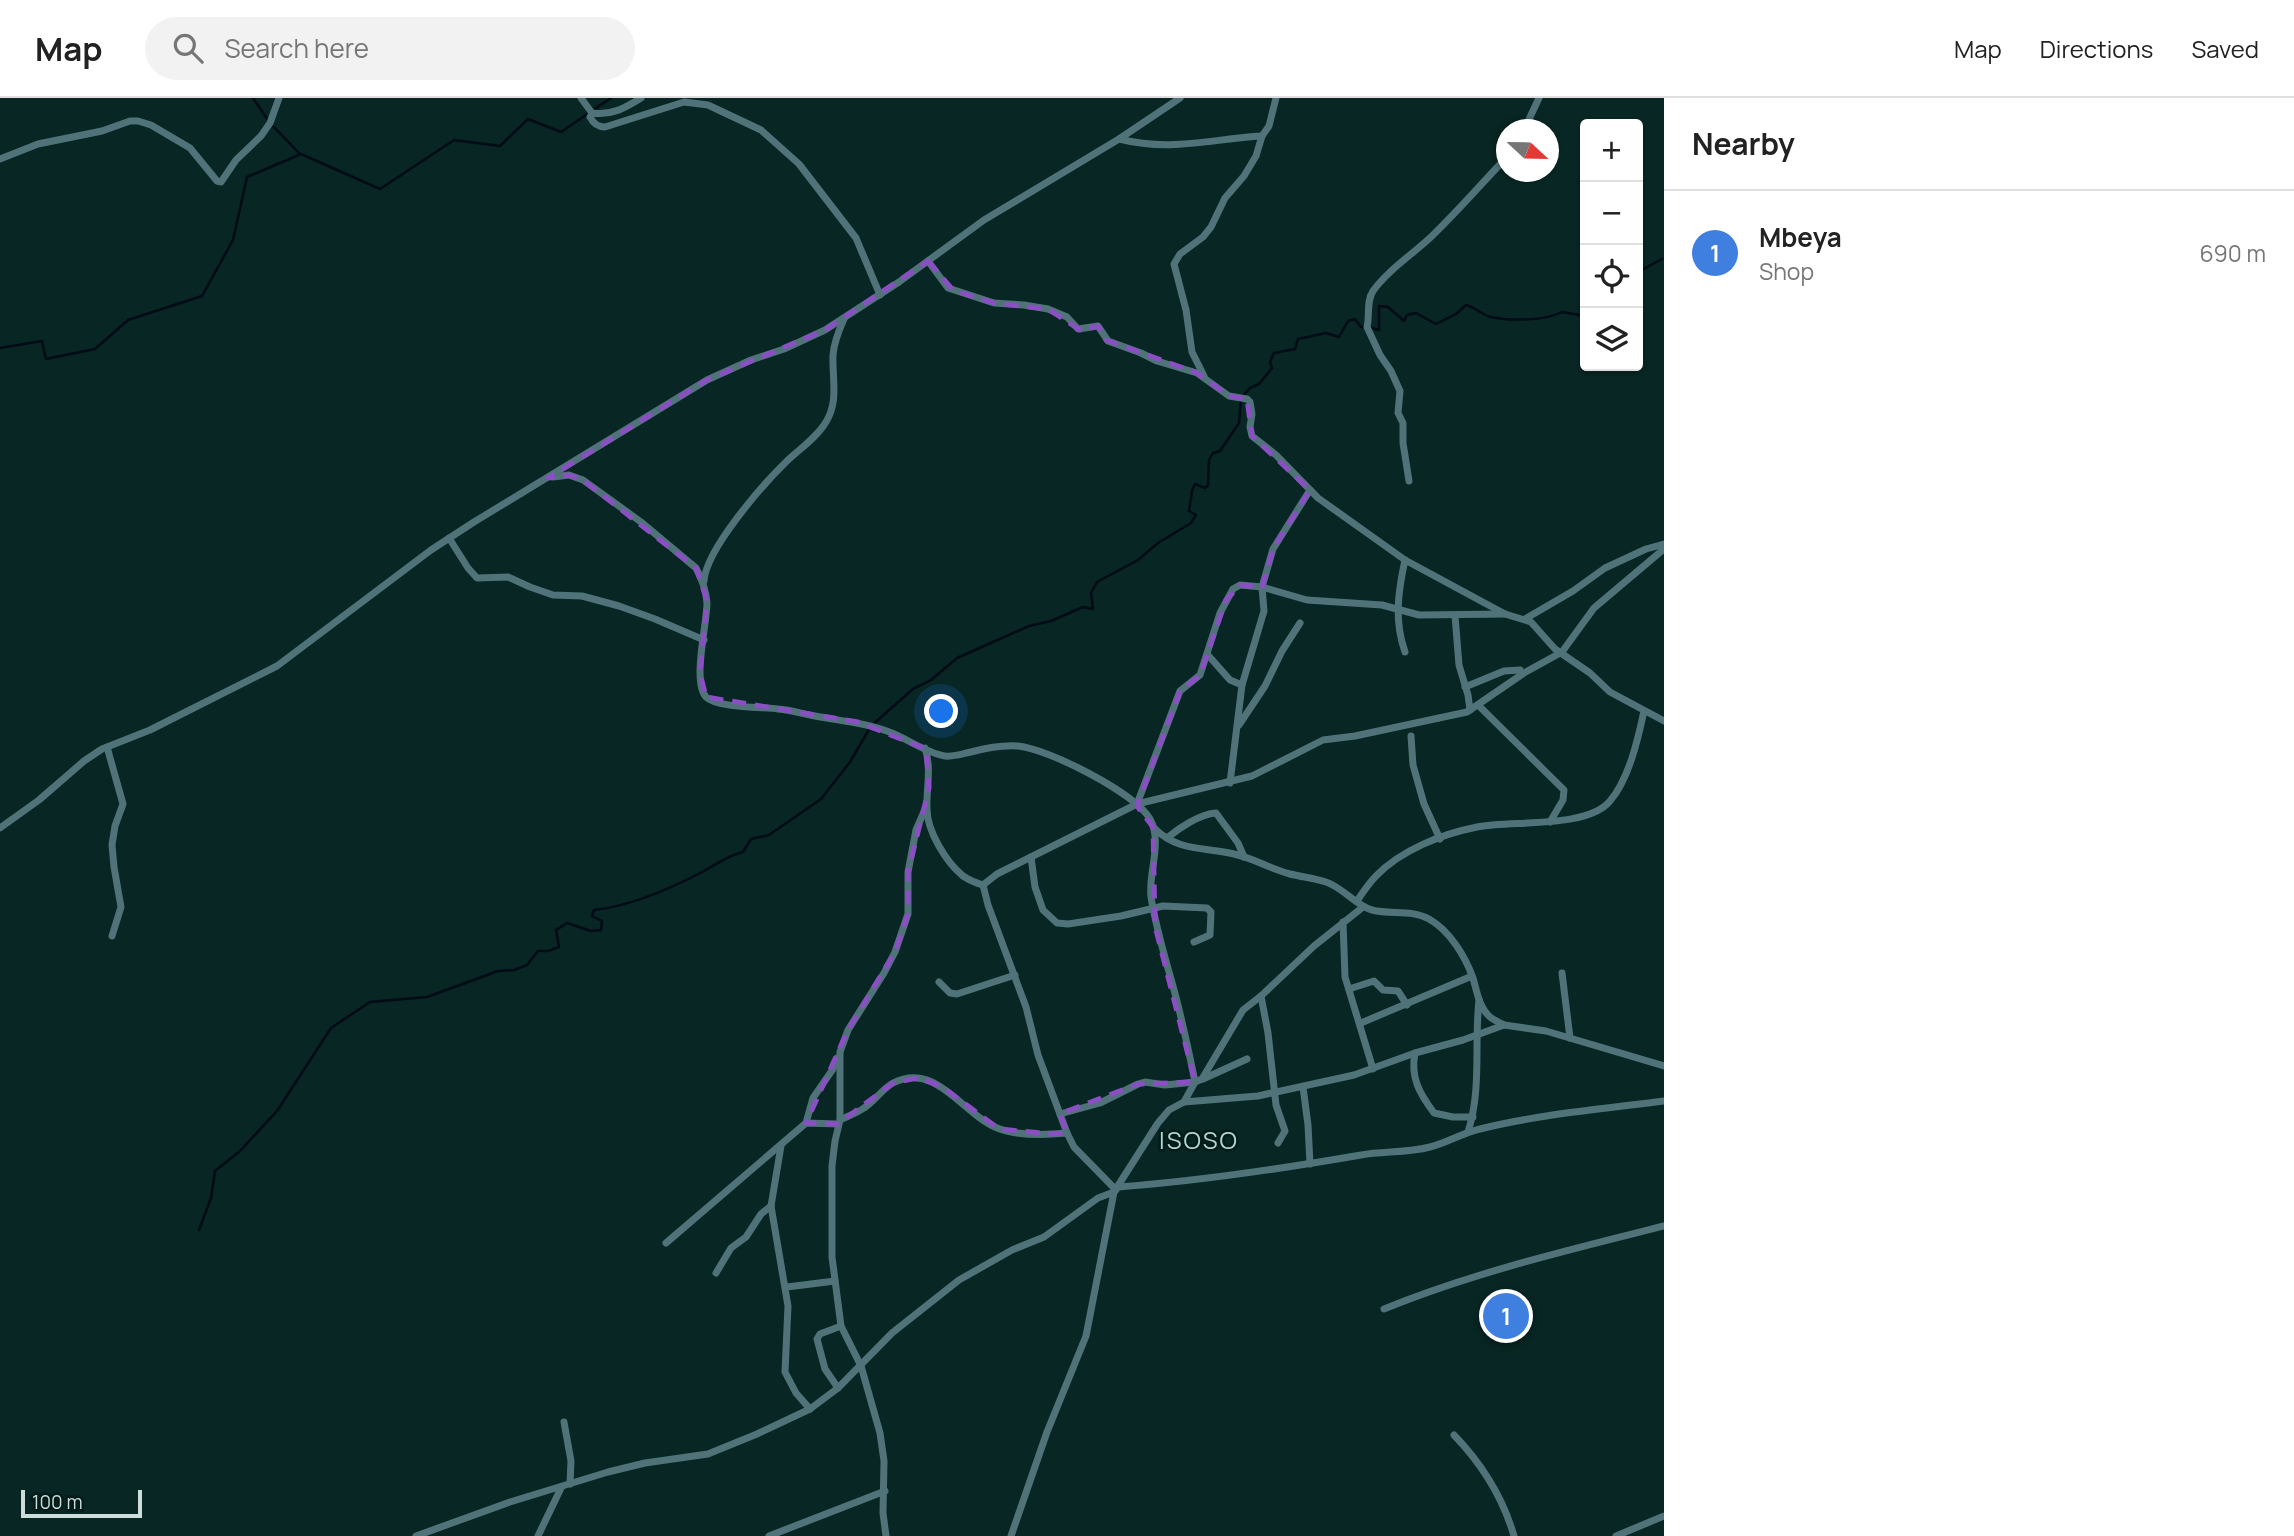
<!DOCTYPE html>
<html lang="en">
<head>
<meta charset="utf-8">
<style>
  :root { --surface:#fff; --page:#f2f2f2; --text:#222; --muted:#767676; --line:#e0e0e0; --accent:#2563eb }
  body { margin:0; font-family:Manrope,sans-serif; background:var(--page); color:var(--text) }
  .controls { position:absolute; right:21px; top:21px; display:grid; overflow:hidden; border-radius:7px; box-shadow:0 2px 5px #0004 }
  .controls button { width:63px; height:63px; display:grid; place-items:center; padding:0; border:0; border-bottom:2px solid var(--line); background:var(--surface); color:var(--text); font:35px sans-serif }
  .compass { position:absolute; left:1496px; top:21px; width:63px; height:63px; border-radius:50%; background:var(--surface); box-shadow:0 2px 5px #0004; rotate:112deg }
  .scale { position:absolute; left:21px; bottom:18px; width:121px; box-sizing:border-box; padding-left:7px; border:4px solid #cdddda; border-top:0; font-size:19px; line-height:24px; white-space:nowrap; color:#cdddda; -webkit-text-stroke:5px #011c19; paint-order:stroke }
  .you { position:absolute; left:942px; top:614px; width:24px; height:24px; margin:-18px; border:5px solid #fff; border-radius:50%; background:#1a73e8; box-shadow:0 0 0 10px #1a73e833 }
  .badge { display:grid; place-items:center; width:46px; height:46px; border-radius:50%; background:var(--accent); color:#fff; font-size:23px; font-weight:700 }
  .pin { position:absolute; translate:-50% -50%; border:4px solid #fff; box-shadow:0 2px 7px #0006 }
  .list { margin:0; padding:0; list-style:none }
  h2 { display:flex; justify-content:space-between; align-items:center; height:91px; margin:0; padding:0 28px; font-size:30px }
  h2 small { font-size:23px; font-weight:400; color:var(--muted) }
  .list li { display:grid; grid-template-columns:46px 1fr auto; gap:21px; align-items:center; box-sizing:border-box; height:126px; padding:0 28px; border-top:2px solid var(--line) }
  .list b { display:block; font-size:26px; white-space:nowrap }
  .list p { margin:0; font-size:23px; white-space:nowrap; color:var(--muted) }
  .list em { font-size:23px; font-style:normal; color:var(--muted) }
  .icon { flex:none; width:38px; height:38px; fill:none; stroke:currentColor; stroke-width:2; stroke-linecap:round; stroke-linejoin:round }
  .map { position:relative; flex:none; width:1664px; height:1438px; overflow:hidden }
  header { display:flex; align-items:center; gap:42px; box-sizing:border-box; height:98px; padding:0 35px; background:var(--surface); border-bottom:2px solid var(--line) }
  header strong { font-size:33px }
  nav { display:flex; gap:38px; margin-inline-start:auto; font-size:24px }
  .search { width:490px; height:63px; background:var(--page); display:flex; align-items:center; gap:18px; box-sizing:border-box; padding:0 24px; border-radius:38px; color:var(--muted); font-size:26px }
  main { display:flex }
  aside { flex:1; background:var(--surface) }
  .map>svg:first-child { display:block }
</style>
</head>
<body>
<header>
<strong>Map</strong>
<div class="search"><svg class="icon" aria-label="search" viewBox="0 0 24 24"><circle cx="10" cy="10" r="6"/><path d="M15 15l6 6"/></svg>Search here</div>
<nav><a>Map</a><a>Directions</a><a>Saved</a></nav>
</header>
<main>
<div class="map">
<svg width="1664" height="1438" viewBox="0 0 1664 1438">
  <rect width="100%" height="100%" fill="#082623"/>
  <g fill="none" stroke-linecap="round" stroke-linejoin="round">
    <g stroke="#000b15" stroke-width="2.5">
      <path d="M253,0L270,25L300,56"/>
      <path d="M1638,174L1662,161"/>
      <path d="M1371,230L1379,232V208L1388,209L1404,223L1407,217L1416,215L1436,226L1456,216L1466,207C1475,209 1482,217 1491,219C1510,223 1545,223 1562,214L1585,218"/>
      <path d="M0,250L42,243L46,261L95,251L128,222L202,198L233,142L247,79L301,56L380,91L454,42L500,48L528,21L561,34L611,0"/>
      <path d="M199,1132L211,1100L215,1073L240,1053L277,1013L331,930L370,904L427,899L498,873L514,872L527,867L538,853H548L559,849L556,832L567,825L591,833L601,832L602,823L592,818L594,812C631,808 670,791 704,773C717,766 729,757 743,754L751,741L769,737L821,701L850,664L871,628L913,591L931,582L957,560L1029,528L1051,523L1083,509L1093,511L1091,495L1097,484L1138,462L1158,445L1191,425L1196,417L1189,413L1192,393L1195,386L1205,390L1208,387L1209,362L1213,355L1220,353L1239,325L1241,300L1250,290L1259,286L1272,270L1270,264L1274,255L1295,251L1298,241L1326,235L1339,239L1348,223L1355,221L1361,229H1364"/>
    </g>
    <g stroke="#4f7379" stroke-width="7">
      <path d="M581,0L592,15C611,18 625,10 641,0"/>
      <path d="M592,15L590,19C593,25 597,29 605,29L684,4L708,7L761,32L799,66L856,140L880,197"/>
      <path d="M1524,32L1539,0"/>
      <path d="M1119,41C1172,54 1210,41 1262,38"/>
      <path d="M0,61L38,46L102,33L130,23H138L151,27L190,50L217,83L221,84L236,62L261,38L270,25L279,0"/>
      <path d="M928,163L948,190L994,205L1024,207L1048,211L1067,219L1078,231L1098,228L1108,243L1141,255L1157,263L1197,275L1229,298L1247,301L1250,304L1252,316L1250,329L1252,338L1276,357L1318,400L1405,462L1505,516L1531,524L1555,551L1590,575L1610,594L1664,623"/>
      <path d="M1204,278L1192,254L1186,212L1174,166L1180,156L1203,139L1211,129L1225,100L1244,78L1256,58L1262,38L1269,28L1276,0"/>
      <path d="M553,379L569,377L583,382L641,424L696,470C702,481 706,493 707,505C707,526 692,584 706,599C717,610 762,609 778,611C791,612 803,616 815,618C841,623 867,625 892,635C909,642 927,655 945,658C954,659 962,656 971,654C986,650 1003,647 1018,648C1049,651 1135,695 1150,721C1163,744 1148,775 1151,799C1157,837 1169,871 1178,907C1184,932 1190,958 1195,984L1165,987L1145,984L1138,986L1100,1005L1060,1016"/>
      <path d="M1409,383L1403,345V325L1398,315L1400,293L1391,273L1380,257L1367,229C1370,217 1366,204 1373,193C1388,172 1413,156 1432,138C1458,113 1482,85 1506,60"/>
      <path d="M449,440L468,470L477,480L508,479L530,489L553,497L582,498L619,508L655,521L704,542"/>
      <path d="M1405,462C1398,494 1394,523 1405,554"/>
      <path d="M704,483C706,451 764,385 788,362C801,350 817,339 826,324C839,303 832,280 833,257C834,244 839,232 844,221"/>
      <path d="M1455,518L1459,567L1468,597L1470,612"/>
      <path d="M1525,521L1573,493L1605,470L1646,451L1664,446"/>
      <path d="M1207,556L1230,582L1242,587"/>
      <path d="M1465,589L1504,573L1520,572"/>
      <path d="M1478,607L1564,692L1563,702L1550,724"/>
      <path d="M1239,627L1265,588L1282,553L1300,525"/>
      <path d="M1411,638L1413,667L1424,706L1440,741"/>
      <path d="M107,649L123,706L115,728L112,747L114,769L121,809L112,838"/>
      <path d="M925,650C932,671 926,690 927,711C927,733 946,764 963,778C969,782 976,785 983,787"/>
      <path d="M1230,685L1242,587L1264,513L1262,489L1273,451L1310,392"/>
      <path d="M1137,706L1180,593L1200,577L1220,515L1233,491L1240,487L1262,489L1307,502L1382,507L1419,517L1505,516"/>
      <path d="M0,730L39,702L84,663L102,651L150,632L277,568L431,452L474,424L707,282L751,262L784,251L825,232L899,184L984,122L1119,41L1180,0"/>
      <path d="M1154,730C1178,754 1205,749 1234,756C1253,760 1271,771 1290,776C1302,779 1314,780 1326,784C1344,790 1356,808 1372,812C1391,817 1411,811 1429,821C1450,833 1465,858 1473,880C1477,894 1479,909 1490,919C1494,922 1500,925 1504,927"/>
      <path d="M1167,740C1179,730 1200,716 1216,715L1238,745L1244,759"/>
      <path d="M1031,759L1035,789L1043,812L1057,825L1068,826L1121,818L1163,808L1207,810L1211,814L1210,837L1194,844"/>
      <path d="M1357,803C1363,794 1369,785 1376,778C1401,752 1442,736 1477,729C1511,722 1587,731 1610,703C1629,681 1638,641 1644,613"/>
      <path d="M1343,824L1345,879L1373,971"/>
      <path d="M1562,875L1570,940"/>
      <path d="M939,884L950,895L957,896L1015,877"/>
      <path d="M1349,891L1374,883L1383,892L1398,893L1407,907"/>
      <path d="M1261,898L1268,935L1276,1007L1285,1033L1278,1045"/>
      <path d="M1361,925L1472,878"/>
      <path d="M1415,955C1410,980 1420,996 1434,1015L1453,1019H1473"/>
      <path d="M1203,981L1247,961"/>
      <path d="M1303,989L1308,1027L1310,1066"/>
      <path d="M1184,1004L1258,998L1354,977L1415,955L1463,942L1504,927L1546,933L1664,968"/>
      <path d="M840,1022C848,1018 857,1015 864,1010C875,1003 882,991 893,985C936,963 962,1016 997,1030C1017,1038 1046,1037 1067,1035"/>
      <path d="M806,1025L813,1000L833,971L837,960"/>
      <path d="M1468,1034C1482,990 1474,946 1479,902"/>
      <path d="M781,1048L771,1108L788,1208L785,1274L796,1295L810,1311"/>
      <path d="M1118,1089C1200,1083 1280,1071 1361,1057C1384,1053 1407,1055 1430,1049C1447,1045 1462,1035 1480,1031C1541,1016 1602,1011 1664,1003"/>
      <path d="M1116,1092L1074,1049L1067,1035L1038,957L1026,909L988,807L983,787L997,776L1137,706L1252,678L1323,642L1355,638L1467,614L1524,575L1562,554L1594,510L1664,451"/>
      <path d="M666,1145L806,1025L838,1026"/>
      <path d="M716,1175L731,1150L746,1139L761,1116L771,1108"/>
      <path d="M787,1189L835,1183"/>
      <path d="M1384,1211C1475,1174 1569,1152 1664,1128"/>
      <path d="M838,1290L825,1271L817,1241L820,1236L841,1228"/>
      <path d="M564,1324L571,1363L570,1386"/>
      <path d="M1454,1337C1481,1365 1503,1400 1514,1438"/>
      <path d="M416,1438L510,1404L608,1374L645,1365L708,1356L757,1336L810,1311L838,1290L892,1235L959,1182L1012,1152L1044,1139L1098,1100L1114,1094L1158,1025L1169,1012L1184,1004L1195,984L1202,981L1243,912L1261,898L1314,848L1363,809"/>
      <path d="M538,1438L561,1390"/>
      <path d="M769,1438L885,1393"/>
      <path d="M886,1438L883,1415L884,1363L880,1335L861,1268L841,1228L832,1159V1068L835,1043L840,1022V954L848,932L884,875L895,854L908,816V774L916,732L926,709"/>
      <path d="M1011,1438L1047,1334L1086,1238L1114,1094"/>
      <path d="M1616,1438L1664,1418"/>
    </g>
  </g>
  <path fill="none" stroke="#8b4fc4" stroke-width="5" stroke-dasharray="14 9" stroke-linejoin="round" d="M928,163L953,192L994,205L1048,211L1080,232L1098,228L1106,242L1197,275L1229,298L1247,301L1252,338L1310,392L1273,451L1262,489L1240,487L1226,502L1200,577L1180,593L1137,708L1153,729L1155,828L1195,984L1138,986L1060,1016L1067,1035L1053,1036L999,1031L941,988L918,980L893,985L838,1026L806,1025L848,932L895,854L908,816V774L929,690L926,651L858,624L706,599L700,575L707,502L696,470L583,382L569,377L548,380L707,282L825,232Z"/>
  <g text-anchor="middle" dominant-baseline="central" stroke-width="5" stroke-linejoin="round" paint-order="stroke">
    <g font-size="24" letter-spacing="2" fill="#b5d6d1" stroke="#011c19">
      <text x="1199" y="1041">ISOSO</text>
    </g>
  </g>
</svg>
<div class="controls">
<button>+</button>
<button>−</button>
<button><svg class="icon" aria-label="locate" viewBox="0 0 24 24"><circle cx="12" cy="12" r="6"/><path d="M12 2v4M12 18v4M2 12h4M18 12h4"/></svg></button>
<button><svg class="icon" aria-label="layers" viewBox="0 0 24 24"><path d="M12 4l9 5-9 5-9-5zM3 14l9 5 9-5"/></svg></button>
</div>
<svg class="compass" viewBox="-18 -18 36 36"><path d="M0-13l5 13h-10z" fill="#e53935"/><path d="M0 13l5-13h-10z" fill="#767676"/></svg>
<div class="scale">100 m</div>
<div class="you"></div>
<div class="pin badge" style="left:1506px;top:1218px;background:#3f7fe0">1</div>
</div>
<aside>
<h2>Nearby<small></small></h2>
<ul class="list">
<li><span class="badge" style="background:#3f7fe0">1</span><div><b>Mbeya</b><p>Shop</p></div><em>690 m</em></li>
</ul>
</aside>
</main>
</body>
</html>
